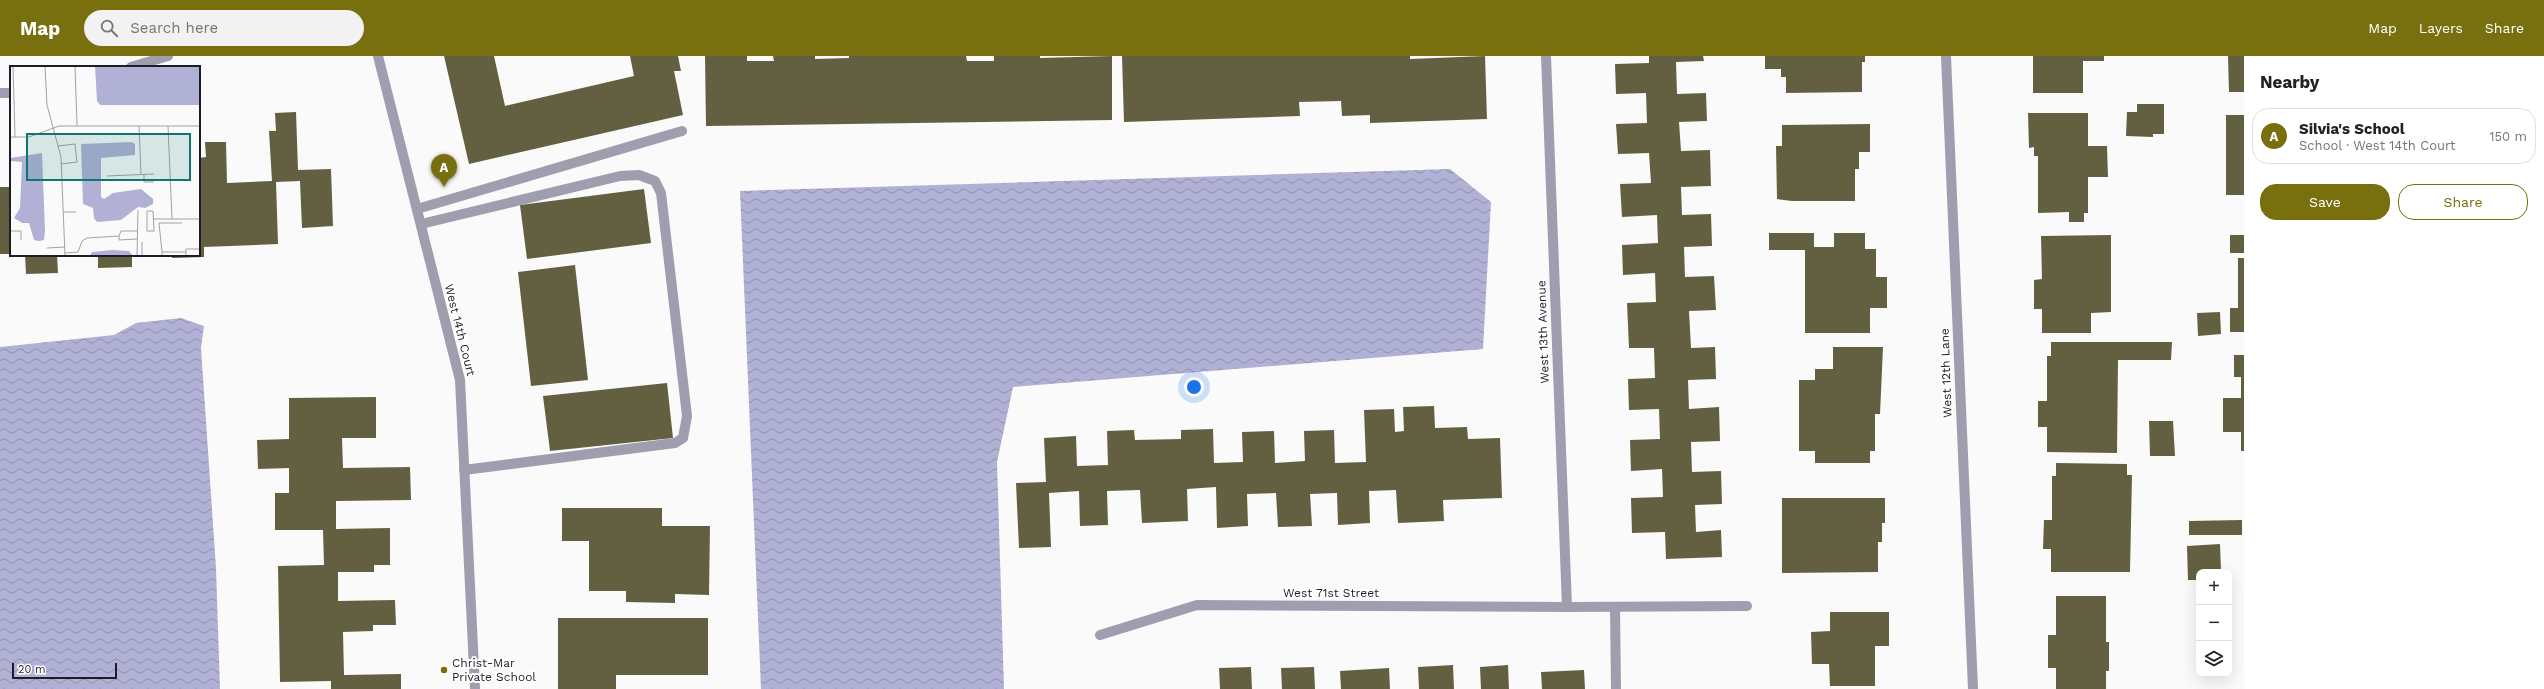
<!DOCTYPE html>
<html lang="en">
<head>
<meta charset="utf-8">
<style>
  :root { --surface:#fff; --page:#f2f2f2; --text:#222; --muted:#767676; --line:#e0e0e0; --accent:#786f0e }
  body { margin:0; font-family:"Work Sans",sans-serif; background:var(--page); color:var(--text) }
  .controls { position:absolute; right:12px; bottom:12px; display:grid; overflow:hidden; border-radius:8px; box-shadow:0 4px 16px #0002 }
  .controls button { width:36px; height:36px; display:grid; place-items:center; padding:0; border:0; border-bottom:1px solid var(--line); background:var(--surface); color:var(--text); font:20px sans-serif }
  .scale { position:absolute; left:12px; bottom:10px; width:105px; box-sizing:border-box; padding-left:4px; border:2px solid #1d1d29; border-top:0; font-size:11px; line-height:14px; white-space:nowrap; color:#1d1d29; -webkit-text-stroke:3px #fff; paint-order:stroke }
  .you { position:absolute; left:1194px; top:331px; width:14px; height:14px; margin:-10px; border:3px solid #fff; border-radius:50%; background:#1a73e8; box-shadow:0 0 0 6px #1a73e833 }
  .badge { display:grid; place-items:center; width:26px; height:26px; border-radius:50%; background:var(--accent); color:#fff; font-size:13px; font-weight:700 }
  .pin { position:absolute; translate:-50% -33px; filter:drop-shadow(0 1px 2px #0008) }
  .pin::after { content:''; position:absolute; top:21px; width:14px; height:12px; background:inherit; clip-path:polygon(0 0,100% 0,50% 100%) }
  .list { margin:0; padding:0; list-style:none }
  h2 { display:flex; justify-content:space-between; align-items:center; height:52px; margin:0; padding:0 16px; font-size:17px }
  h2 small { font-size:13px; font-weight:400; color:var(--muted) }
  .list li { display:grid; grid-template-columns:26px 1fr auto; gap:12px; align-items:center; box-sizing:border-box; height:56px; margin:0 8px 8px; padding:0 8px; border:1px solid var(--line); border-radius:16px }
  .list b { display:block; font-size:15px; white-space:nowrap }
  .list p { margin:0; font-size:13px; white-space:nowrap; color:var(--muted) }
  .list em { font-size:13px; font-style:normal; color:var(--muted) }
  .actions { display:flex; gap:8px; padding:12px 16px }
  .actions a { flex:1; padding:9px 0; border:1px solid var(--accent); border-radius:16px; text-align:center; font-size:14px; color:var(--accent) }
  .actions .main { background:var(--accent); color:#fff }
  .icon { flex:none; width:22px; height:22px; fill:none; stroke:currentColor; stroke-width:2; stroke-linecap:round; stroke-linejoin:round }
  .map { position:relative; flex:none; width:2244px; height:633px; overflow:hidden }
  header { display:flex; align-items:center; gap:24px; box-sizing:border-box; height:56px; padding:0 20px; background:var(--accent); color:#fff }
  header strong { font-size:19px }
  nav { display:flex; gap:22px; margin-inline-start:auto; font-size:14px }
  .search { width:280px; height:36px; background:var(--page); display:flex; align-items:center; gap:10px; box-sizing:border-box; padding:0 14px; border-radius:22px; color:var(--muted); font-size:15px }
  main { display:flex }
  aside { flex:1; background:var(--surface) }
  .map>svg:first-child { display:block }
</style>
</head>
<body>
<header>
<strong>Map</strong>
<div class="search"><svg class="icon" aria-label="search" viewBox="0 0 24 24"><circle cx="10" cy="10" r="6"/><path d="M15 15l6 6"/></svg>Search here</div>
<nav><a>Map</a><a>Layers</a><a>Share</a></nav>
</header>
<main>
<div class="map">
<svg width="2244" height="633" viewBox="0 0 2244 633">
  <defs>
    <pattern id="water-waves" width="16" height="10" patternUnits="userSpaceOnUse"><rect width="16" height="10" fill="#b1b1d6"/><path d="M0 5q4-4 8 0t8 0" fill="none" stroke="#8f8fae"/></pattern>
  </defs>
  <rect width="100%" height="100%" fill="#fafafa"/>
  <g fill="url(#water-waves)">
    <path d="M1450,113L1491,146L1483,293L1013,331L997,406L1004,633H761L740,135Z"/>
    <path d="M181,262L204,270L201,292L216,512L220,633H0V291L114,279L136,267Z"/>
  </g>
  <g fill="#636041">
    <path d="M444,0H494L505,50L634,20L630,0H678L681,15H674L683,59L469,108Z"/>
    <path d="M705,0H747V5H774L773,0H815V3L849,2V0H966L967,5H994V0H1040V2L1112,0V64L706,70Z"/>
    <path d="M1122,0H1410V3L1485,0L1487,63L1370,67V59L1342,60L1341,45L1299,46L1300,60L1124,66Z"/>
    <path d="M1649,0H1703L1704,5L1676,6L1677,38L1706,37L1707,65L1679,66L1681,95L1710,94L1711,130L1681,131L1682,159L1711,158L1712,190L1684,191L1685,221L1714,220L1716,254L1689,255L1691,292L1715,291L1716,323L1688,324L1689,353L1719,351L1720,385L1691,386L1692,416L1721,415L1722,448L1695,449L1696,476L1721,474L1722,501L1666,503L1665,476L1632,477L1631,442L1663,441L1662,413L1631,415L1630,384L1660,383L1659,353L1629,354L1628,323L1655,322L1654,292H1629L1627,247L1656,246L1655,217L1623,219L1622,189L1658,187L1657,159L1622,161L1620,128L1651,127L1649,97L1618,98L1616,68L1647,67L1646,37L1616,38L1615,8L1649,7Z"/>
    <path d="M1765,0H1865V6H1862V36L1786,37V21H1781V13H1765Z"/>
    <path d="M2033,0H2104V5H2083V37H2033Z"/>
    <path d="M2228,0H2244V36H2229Z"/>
    <path d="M2137,48H2164V78H2153V81L2126,80L2127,56H2137Z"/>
    <path d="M296,56L298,114L331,113L333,170L302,172L300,125L276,126L278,188L204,191V201L172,202V199H199V102L206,101L205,86H226L227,127L272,125L269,75H276L275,57Z"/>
    <path d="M2028,57H2088V90H2107L2108,121H2088V157H2084V166H2069V156L2038,157V100H2034V91L2029,92Z"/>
    <rect x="2226" y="59" width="18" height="80"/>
    <path d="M1870,68V96H1859V113H1855V145H1792L1777,143L1776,90H1782V69Z"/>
    <rect x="0" y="131" width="11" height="67"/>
    <path d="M644,133L651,187L527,203L520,149Z"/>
    <path d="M1769,177H1814V191H1834V177H1865V193H1876V221H1887V252H1870V277H1805V194H1769Z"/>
    <path d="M2111,179V256L2091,257V277H2042V253H2034V224L2042,223L2041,180Z"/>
    <rect x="2230" y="179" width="14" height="18"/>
    <path d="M25,199H57L58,217L26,218Z"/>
    <path d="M98,199H132V211L98,212Z"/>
    <path d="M2238,202H2244V276H2230V252H2238Z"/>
    <path d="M575,209L588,324L531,330L518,216Z"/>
    <path d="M2220,256L2221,278L2198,280L2197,257Z"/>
    <path d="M2051,286H2172L2171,304H2118L2117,397L2047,396V371H2038V345H2047V300H2051Z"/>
    <path d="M1833,291H1883L1880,358H1875V395H1870V407H1815V395H1799V324H1815V313H1833Z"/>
    <path d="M2234,299H2244V395H2241V376H2223V342H2241V321H2234Z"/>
    <path d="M667,327L673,382L550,395L543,340Z"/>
    <path d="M376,341V382H342L343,412L410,411L411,444L336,445V473L390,472V509H374V516H338V545L395,544L396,569H373V575L343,576L344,619L401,618V633H331V625L280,626L278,510L324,509L323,474H275V437H289V412L258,413L257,384L289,383V342Z"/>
    <path d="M1434,350L1435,372L1467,371L1468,383L1500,382L1502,442L1443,444L1444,465L1398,467L1396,434L1369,435L1370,467L1338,469L1337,437L1310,438L1312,470L1278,471L1276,437L1247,438L1248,470L1217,472L1216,431L1187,433L1188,465L1142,467L1140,434L1107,435L1108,469L1080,470L1079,435L1049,437L1051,491L1019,492L1016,427L1046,426L1044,382L1076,380L1077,410L1108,409L1107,375L1134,374L1135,384L1181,383V374L1213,373L1214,407L1243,406L1242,376L1274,375L1275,407L1305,405L1304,375L1334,374L1335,407L1366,406L1364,354L1394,353L1395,376L1404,375L1403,351Z"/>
    <path d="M2149,365H2173L2175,400H2150Z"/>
    <path d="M2056,407L2127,408V419H2132L2130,516H2051V493H2043L2044,464H2052V420H2056Z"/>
    <path d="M1782,442H1885V467H1882V486H1878V516L1782,517Z"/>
    <path d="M562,452H662V470H710L709,539L675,538V547L626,546V535H589V485H562Z"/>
    <path d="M2242,464V479H2189V465Z"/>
    <path d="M2220,488L2221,516H2199V524H2188L2187,490Z"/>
    <path d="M2056,540H2106V586H2109V615H2106V633H2056V612H2048V579H2056Z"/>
    <path d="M1830,556H1889V590H1875V630H1830L1829,608H1812L1811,576L1830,575Z"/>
    <path d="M558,562H708V619H616V633H558Z"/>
    <path d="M1453,609L1454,633H1419L1418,611Z"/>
    <path d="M1508,609L1509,633H1481L1480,611Z"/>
    <path d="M1251,611L1252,633H1220L1219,612Z"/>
    <path d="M1314,611L1315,633H1282L1281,612Z"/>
    <path d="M1389,612L1390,633H1341L1340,615Z"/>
    <path d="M1584,614L1585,633H1542L1541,616Z"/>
  </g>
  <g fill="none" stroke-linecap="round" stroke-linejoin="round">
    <g stroke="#9e9eaf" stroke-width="10">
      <path d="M417,153L682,75"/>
      <path d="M421,168L620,120L639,119L655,125L661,137L687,360L683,382L675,387L464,414"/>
      <path d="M1567,551L1747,550"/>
      <path d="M1615,551L1616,633"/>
    </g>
    <g stroke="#9e9eaf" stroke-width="10">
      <path d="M378,0L460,324L475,633"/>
      <path d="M1946,0L1973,633"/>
      <path d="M131,11L168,0"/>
      <path d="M0,37H11"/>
      <path d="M1100,579L1197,549L1567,551L1546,0"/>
    </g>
  </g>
  <circle fill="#786f0e" stroke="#fff" stroke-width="1.5" cx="444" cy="614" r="4"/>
  <g text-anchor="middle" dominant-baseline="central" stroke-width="4" stroke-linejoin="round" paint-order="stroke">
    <g font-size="12" fill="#1d1d29" stroke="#fff">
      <text transform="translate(460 274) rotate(76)">West 14th Court</text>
      <text transform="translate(1543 276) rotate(-92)">West 13th Avenue</text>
      <text transform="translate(1946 317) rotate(-92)">West 12th Lane</text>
      <text x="1331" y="537">West 71st Street</text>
    </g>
    <g font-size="12" fill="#1d1d29" stroke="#fff" text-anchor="start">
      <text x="452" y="607">Christ-Mar<tspan x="452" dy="14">Private School</tspan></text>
    </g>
  </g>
  <g transform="translate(10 10)">
    <rect width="190" height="190" fill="#fafafa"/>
    <path d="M85,0H190V39H90L87,35ZM122,76L125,78V89L91,92V131L94,133L103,127L131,123L143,133V138L135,142L128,141L111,154L87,156L84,152L83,142L73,138L71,78ZM32,87L35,165L34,174L29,175L24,174L19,157H12L4,152L10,142L12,96L1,95L0,92ZM102,184L119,185L123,190H80L82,186Z" fill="#b1b1d6"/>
    <path fill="none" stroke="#a2a2a6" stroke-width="1" d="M3,0L5,71M35,0L37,39L51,91L55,190M65,0L67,59M129,60L131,108M158,60L162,153M0,71H19L49,60H190M48,80L65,78L67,96L51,98M134,108V116H144M97,110L144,108M137,145H143L144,165H137ZM53,146H66M144,153H190M0,165H11V174M109,170V174L127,173M132,176V190M37,182L55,181M152,186L149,157H172M55,187L68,186L72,175L77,172L109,170L111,165H127M127,190L128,144M152,190V186H176M176,190V183H190"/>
    <path fill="#0f766e" fill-opacity="0.15" stroke="#0f766e" stroke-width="2" d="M17,68H180V114H17Z"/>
    <rect width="190" height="190" fill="none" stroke="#1d1d29" stroke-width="2"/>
  </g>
</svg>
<div class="controls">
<button>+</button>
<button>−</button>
<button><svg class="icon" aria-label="layers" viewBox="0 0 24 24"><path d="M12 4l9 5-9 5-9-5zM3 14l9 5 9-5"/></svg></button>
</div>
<div class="scale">20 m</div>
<div class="you"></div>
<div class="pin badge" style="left:444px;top:131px">A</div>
</div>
<aside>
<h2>Nearby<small></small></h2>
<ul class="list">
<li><span class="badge">A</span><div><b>Silvia's School</b><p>School · West 14th Court</p></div><em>150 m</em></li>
</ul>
<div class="actions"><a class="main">Save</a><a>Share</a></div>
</aside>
</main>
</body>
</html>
